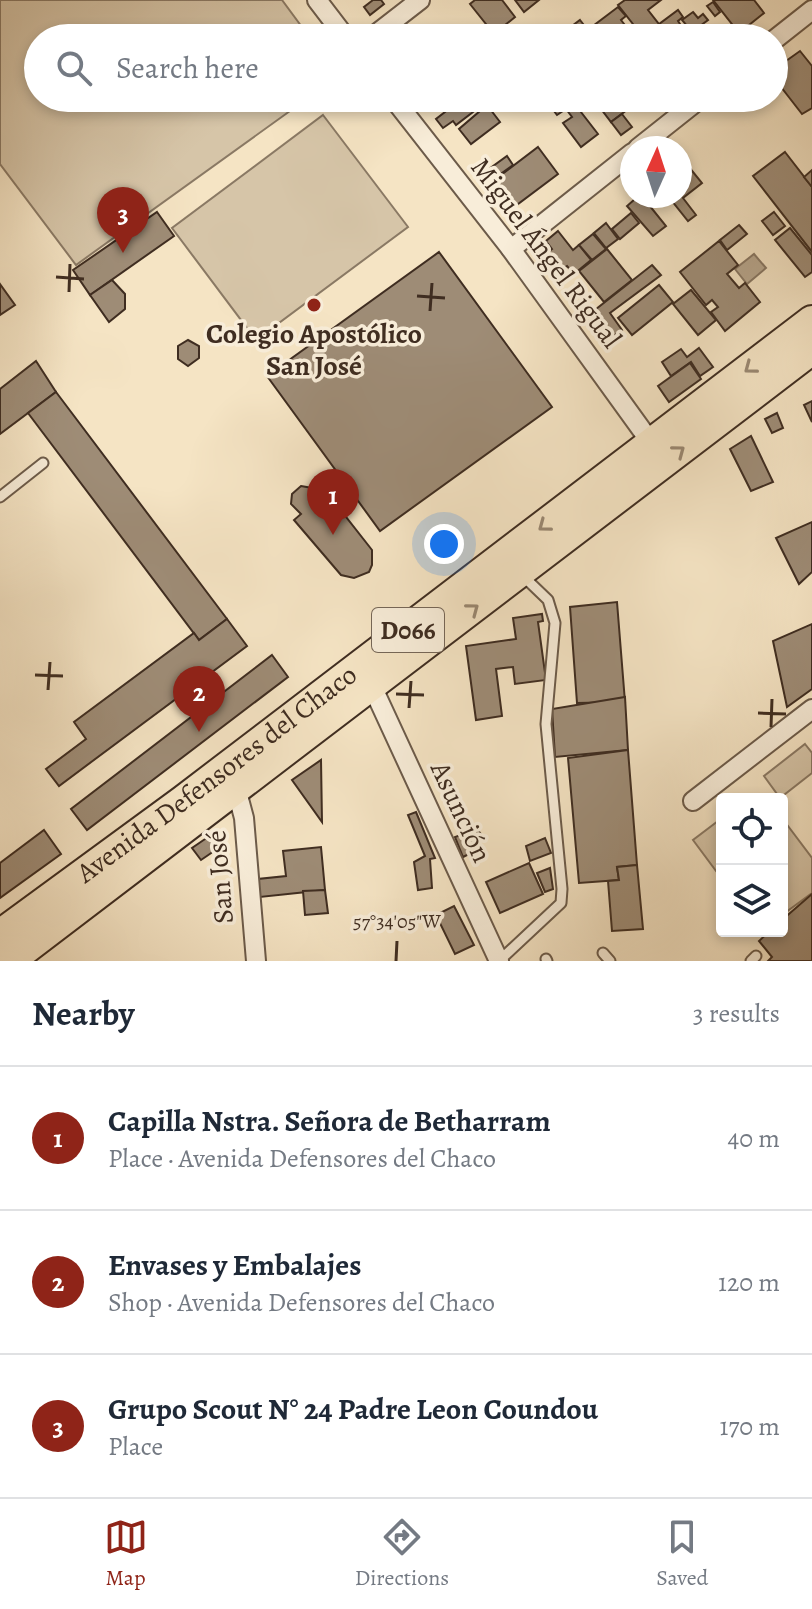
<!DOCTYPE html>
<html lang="en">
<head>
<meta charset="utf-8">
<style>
  :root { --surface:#fff; --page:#f2f2f3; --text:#1f2937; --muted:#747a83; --line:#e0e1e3; --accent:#8f2418 }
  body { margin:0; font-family:Alegreya,serif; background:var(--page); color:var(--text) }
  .controls { position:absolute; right:24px; bottom:24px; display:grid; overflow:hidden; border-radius:8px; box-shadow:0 4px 12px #0003 }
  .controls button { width:72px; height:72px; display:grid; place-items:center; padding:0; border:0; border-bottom:2px solid var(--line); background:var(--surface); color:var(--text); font:40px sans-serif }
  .compass { position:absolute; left:620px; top:136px; width:72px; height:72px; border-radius:50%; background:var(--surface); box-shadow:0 4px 12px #0003; rotate:3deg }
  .you { position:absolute; left:444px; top:544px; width:28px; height:28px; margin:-20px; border:6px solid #fff; border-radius:50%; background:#1a73e8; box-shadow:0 0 0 12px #1a73e833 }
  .badge { display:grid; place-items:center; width:52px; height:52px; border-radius:50%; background:var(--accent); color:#fff; font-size:26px; font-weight:700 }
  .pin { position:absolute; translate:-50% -66px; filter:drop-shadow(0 2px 4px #0008) }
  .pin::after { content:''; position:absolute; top:42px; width:28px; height:24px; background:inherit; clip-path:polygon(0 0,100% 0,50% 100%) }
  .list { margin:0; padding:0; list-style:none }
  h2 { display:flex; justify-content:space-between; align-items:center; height:104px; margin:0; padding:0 32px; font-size:34px }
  h2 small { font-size:26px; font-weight:400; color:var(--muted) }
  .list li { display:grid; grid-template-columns:52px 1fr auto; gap:24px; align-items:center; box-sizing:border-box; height:144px; padding:0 32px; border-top:2px solid var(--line) }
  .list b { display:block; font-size:30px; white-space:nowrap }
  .list p { margin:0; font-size:26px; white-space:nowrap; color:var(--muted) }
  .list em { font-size:26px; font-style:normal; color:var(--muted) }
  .icon { flex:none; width:44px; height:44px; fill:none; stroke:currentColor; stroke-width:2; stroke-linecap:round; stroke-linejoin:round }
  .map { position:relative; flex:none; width:812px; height:961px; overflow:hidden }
  .search { position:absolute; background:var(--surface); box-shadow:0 4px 12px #0003; left:24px; right:24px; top:24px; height:88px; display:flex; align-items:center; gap:20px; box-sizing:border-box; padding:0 28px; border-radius:44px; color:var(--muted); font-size:30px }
  .sheet { height:536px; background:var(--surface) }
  nav { display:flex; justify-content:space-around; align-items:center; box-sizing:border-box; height:112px; border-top:2px solid var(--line); background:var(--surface); font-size:22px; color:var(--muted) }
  nav a { display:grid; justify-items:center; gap:4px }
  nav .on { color:var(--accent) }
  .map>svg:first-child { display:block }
</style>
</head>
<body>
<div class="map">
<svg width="812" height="961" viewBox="0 0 812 961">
  <rect width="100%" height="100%" fill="#f5e4c4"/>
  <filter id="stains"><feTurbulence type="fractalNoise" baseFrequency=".0025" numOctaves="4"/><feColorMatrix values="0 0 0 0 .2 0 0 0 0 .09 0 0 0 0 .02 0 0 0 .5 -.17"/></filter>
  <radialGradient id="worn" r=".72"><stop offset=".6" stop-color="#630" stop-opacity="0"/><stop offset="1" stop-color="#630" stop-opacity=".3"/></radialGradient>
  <g fill="#d6c5a8" stroke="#8a7964" stroke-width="2">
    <path d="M0,0H282L310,38H38V98H308L76,265L0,164Z"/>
    <path d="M323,115L408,227L256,340L172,228Z"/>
    <path d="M805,744L812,753V773L780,798L764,776Z"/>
    <path d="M722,818V879L693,840Z"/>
    <path d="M782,818L812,858V893L782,915Z"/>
  </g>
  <path fill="#b7a68d" stroke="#877662" stroke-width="2" d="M754,254L766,268L747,284L735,269Z"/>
  <g fill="#9e8c76" stroke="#3f2d21" stroke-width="2">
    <path d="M373,0H381L384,4L370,15L364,7Z"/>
    <path d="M475,0H502L515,17L494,34L470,4Z"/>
    <path d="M515,0H539L524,12Z"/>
    <path d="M625,0H661L648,10L659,24L678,10L683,17L678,21L680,24L667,34L670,38H644L618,5Z"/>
    <path d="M713,0H754L764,13L739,33Z"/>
    <path d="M713,2L720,12L715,16L707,6Z"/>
    <path d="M618,7L626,16L621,20L635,38H596L589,29Z"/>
    <path d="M693,12L698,18L703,14L708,20L692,32L682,20Z"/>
    <path d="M580,20L587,29L575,38H556Z"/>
    <path d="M682,26L691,38H676L672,33Z"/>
    <path d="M588,30L594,38H577Z"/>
    <path d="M800,51L812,66V108L802,114L774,78V66L777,64L779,66Z"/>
    <path d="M463,98L490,99L456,125L453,121L443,128L436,119Z"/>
    <path d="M544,98H570L598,134L581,147L563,123L572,117L566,109L557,115Z"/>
    <path d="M597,98H639L640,100L611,122L598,105L601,103Z"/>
    <path d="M487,105L500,122L471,144L459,129Z"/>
    <path d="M622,114L632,127L621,135L611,122Z"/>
    <path d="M538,147L558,174L514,207L493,181Z"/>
    <path d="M785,152L812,187V252L753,176Z"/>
    <path d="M507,156L513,165L495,178L489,169Z"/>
    <path d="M680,156L702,183L683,198L696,215L688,221L668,196H680Z"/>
    <path d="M812,170V187L804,177Z"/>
    <path d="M633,196H652L655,199L649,205L666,226L653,236L627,206L635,199Z"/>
    <path d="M157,212L174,236L90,295L73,270Z"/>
    <path d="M774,212L785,226L773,235L762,221Z"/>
    <path d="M631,213L639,223L620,239L612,229Z"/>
    <path d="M606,223L618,239L606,248L594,233Z"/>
    <path d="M739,225L747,234L727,250L720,240Z"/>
    <path d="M790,228L812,255V272L805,277L775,240Z"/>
    <path d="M558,231L573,250L579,245L591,260L574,274L567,266L562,269L548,252L552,249L546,241Z"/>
    <path d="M593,234L606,249L592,260L579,245Z"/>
    <path d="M719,241L738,265L727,274L739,288L745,283L760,302L725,331L711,312L718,307L712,300L706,305L680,272Z"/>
    <path d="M607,249L632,280L604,302L579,271Z"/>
    <path d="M439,252L552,407L380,531L267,376Z"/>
    <path d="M652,265L661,275L610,313L622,330L605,342L586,317Z"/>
    <path d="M112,280L125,294V309L109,322L90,295Z"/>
    <path d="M0,284L15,305L0,315Z"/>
    <path d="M659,285L673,302L632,335L618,318Z"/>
    <path d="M691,290L716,320L698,335L673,304Z"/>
    <path d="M188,340L199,346V358L188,366L178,359V346Z"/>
    <path d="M699,348L713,367L700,376L691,362L671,376L662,362L681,349L687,357Z"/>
    <path d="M36,361L56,392L0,434V389Z"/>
    <path d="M690,363L701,379L669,402L658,386Z"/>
    <path d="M56,392L227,619L199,640L28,413Z"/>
    <path d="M812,401V422L804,405Z"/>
    <path d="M777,413L783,428L772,433L765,419Z"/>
    <path d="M751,436L773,482L751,491L730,449Z"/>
    <path d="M301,486L312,488L320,501L328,494L372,550V565L369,572L354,578L341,575L294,520L301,514L291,504L292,494Z"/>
    <path d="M812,522V572L799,584L776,538Z"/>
    <path d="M617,602L625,702L577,703L570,607Z"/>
    <path d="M542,614L543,621L538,622L546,680L515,684L513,667L496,669L502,716L476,720L466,646L516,639L513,618Z"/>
    <path d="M227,619L247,646L59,786L46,769L86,739L74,722L194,633L199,640Z"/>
    <path d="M812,624V689L787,707L773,641Z"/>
    <path d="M272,655L288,677L87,830L71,809Z"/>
    <path d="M625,697L628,750L555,757L552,709Z"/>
    <path d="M628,750L637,865L617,867L619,880L579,883L568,758Z"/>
    <path d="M321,760L322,822L292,780Z"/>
    <path d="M416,812L435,858L430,859L432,888L418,890L414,862L425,856L408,815Z"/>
    <path d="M477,829L484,838L472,847L471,853L463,857L455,837Z"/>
    <path d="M44,830L61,854L0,898V863Z"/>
    <path d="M208,837L217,849L201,860L192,848Z"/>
    <path d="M545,838L551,853L530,861L526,846Z"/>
    <path d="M321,847L325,890L260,897L258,879L286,876L283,851Z"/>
    <path d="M529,863L543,894L500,913L486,882Z"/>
    <path d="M637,865L643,929L612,931L608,881L619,880L617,867Z"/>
    <path d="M550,868L553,889L545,892L537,873Z"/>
    <path d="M325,890L328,913L305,915L303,891Z"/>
    <path d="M812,894V961H768L772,957L759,941L770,931H782V920Z"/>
    <path d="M454,906L474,945L455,954L436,915Z"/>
  </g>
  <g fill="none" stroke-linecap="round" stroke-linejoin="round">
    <defs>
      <g id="service">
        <path d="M0,497L43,463"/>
        <path d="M603,953L610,961"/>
        <path d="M546,959L547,961"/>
        <path d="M499,961L561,903L562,889L546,724L555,623L548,600L522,575"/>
        <path d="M751,961L756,956"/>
      </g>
      <g id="minor">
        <path d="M317,0L346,38"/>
        <path d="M371,38L420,0"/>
        <path d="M774,40L812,10"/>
        <path d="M393,98L511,249L652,444"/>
        <path d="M638,148L701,98"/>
        <path d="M511,249L632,153"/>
        <path d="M372,686L499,961"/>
        <path d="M236,788L244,818L256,961"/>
        <path d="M693,801L812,709"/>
      </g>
      <g id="trunk">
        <path id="s1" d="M0,935L183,801L812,321"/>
        <path d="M9,961L812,349"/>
      </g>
    </defs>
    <use href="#service" stroke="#6c5b4a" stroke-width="13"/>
    <use href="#minor" stroke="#6c5b4a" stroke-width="22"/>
    <use href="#trunk" stroke="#3f2d21" stroke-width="34"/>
    <use href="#service" stroke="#f8edd9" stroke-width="9"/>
    <use href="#minor" stroke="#f8edd9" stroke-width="18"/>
    <use href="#trunk" stroke="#f5e4c4" stroke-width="30"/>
  </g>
  <defs><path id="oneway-chevron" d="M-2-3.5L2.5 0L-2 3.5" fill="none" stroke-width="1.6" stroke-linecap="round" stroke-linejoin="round" transform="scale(2)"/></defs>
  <g stroke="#9a8872">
    <use href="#oneway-chevron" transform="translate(750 368) rotate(143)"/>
    <use href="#oneway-chevron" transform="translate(679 451) rotate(-37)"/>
    <use href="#oneway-chevron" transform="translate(544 526) rotate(143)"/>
    <use href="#oneway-chevron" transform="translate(473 609) rotate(-37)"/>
  </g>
  <path fill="none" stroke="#3f2d21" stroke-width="3" d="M56,277L84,279M69,292L70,264M417,296L445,298M430,311L432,283M35,675L63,676M48,690L50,662M396,694L424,695M409,708L411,681M758,713L786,714M771,727L772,699M396,961L397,941"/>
  <circle fill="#8f2418" stroke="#f8edd9" stroke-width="3" cx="314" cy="305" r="8"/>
  <g text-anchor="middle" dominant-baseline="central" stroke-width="7" stroke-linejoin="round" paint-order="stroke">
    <rect fill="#f8edd9" stroke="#766758" stroke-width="2" x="372" y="608" width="72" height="44" rx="6"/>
    <g font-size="26" font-weight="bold" fill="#3f2d21">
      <text x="408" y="630">D066</text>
    </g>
    <g font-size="28" fill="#3f2d21" stroke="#f8edd9">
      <text transform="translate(546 253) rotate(53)">Miguel Ángel Rigual</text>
      <text stroke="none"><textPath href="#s1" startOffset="270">Avenida Defensores del Chaco</textPath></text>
      <text transform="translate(461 812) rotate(65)">Asunción</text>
      <text transform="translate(220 877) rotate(-95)">San José</text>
    </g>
    <g font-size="28" font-weight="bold" fill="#3f2d21" stroke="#f8edd9">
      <text x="314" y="334">Colegio Apostólico<tspan x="314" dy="32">San José</tspan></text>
    </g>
  </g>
  <g font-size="20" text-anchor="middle" fill="#3f2d21" stroke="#f8edd9" stroke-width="7" stroke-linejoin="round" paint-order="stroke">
    <text x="397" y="928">57°34'05"W</text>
  </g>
  <rect width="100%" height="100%" filter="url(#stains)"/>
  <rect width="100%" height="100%" fill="url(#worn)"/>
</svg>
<div class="controls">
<button><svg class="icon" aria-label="locate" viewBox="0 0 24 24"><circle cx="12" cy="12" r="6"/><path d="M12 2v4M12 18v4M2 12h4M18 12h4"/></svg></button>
<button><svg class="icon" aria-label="layers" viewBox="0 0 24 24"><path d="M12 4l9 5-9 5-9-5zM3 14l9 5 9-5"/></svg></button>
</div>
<svg class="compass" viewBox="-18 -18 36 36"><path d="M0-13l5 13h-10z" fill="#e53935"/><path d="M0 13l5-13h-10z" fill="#747a83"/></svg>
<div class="you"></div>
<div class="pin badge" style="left:333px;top:535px">1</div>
<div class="pin badge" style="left:199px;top:732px">2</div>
<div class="pin badge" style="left:123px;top:253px">3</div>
<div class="search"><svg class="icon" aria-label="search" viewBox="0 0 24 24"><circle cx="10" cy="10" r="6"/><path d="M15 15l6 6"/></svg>Search here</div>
</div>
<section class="sheet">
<h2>Nearby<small>3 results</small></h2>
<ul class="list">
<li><span class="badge">1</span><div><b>Capilla Nstra. Señora de Betharram</b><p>Place · Avenida Defensores del Chaco</p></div><em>40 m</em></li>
<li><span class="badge">2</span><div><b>Envases y Embalajes</b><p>Shop · Avenida Defensores del Chaco</p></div><em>120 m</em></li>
<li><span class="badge">3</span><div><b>Grupo Scout N° 24 Padre Leon Coundou</b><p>Place</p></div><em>170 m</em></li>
</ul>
</section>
<nav>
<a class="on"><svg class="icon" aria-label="map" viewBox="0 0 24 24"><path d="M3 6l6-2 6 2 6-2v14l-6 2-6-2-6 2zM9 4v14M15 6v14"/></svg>Map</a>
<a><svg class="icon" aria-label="directions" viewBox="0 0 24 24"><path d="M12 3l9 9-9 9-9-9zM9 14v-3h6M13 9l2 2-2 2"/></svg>Directions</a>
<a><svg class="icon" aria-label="saved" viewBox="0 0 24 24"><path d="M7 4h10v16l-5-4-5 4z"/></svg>Saved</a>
</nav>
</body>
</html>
